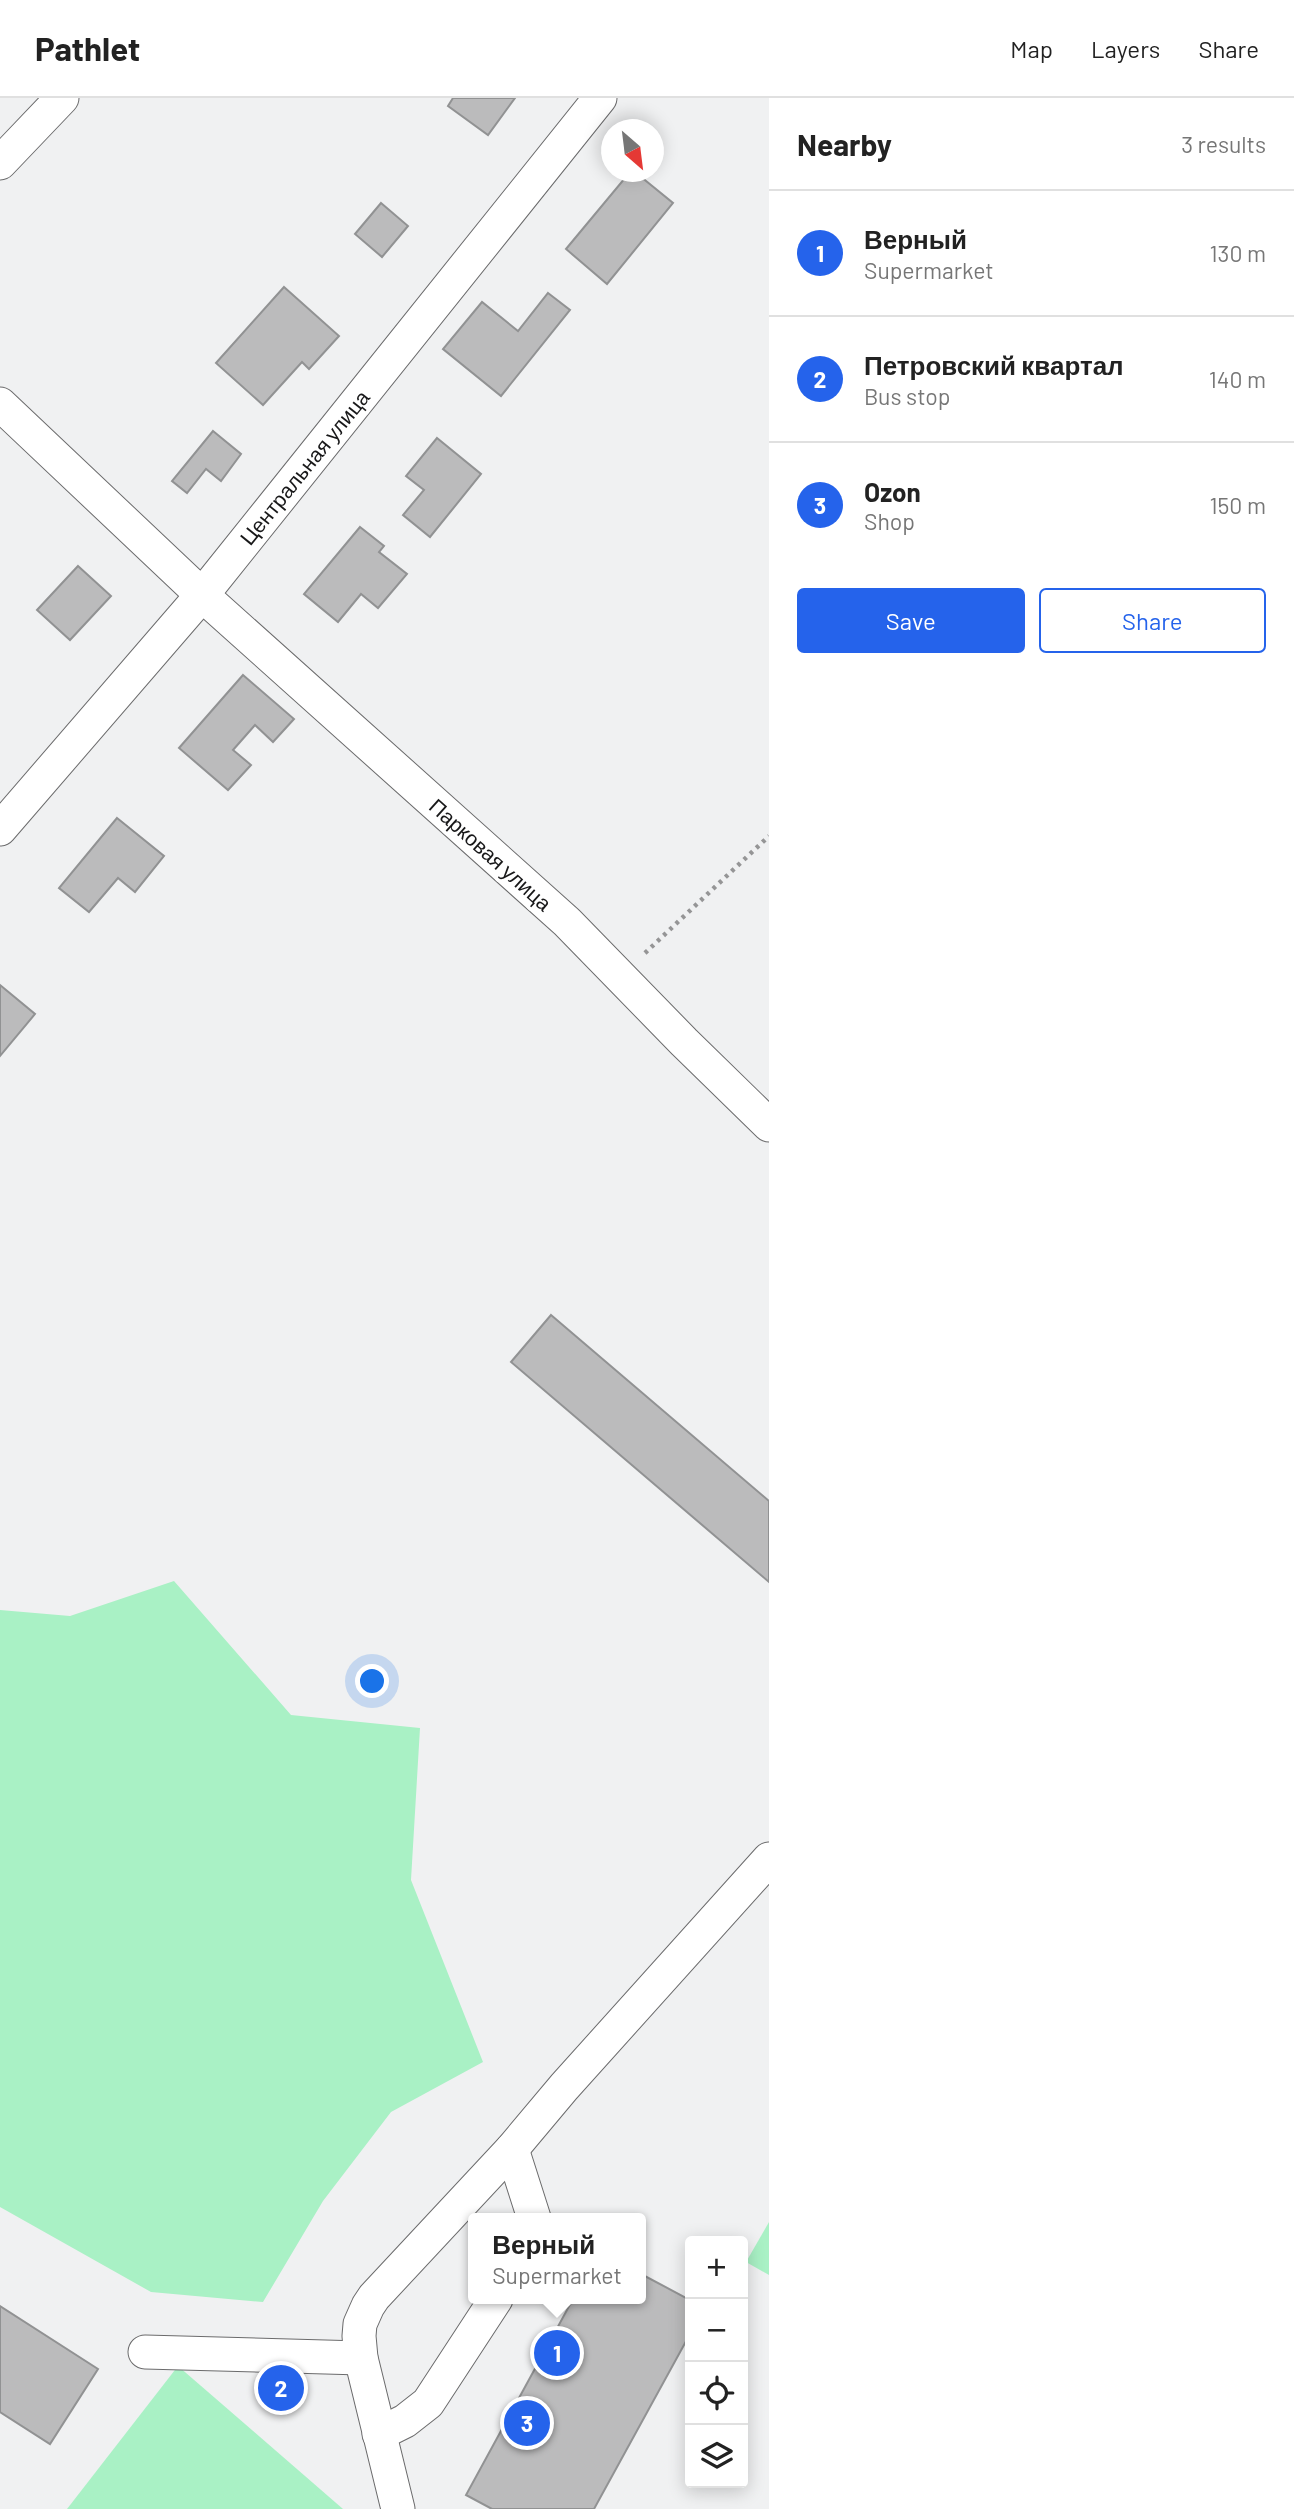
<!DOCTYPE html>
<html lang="en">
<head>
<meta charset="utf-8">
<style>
  :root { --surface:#fff; --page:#f2f2f2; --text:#222; --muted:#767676; --line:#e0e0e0; --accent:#2563eb }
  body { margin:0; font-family:Barlow,sans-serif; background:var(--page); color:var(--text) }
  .controls { position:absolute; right:21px; bottom:21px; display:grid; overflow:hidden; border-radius:7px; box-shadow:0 4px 18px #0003 }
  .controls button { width:63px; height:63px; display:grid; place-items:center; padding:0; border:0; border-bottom:2px solid var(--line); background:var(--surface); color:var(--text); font:35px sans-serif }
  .compass { position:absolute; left:601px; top:21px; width:63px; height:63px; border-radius:50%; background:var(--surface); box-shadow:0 4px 18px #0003; rotate:152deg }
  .you { position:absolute; left:373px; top:1584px; width:24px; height:24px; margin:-18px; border:5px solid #fff; border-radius:50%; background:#1a73e8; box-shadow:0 0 0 10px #1a73e833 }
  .badge { display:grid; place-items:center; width:46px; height:46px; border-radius:50%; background:var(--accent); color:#fff; font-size:23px; font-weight:700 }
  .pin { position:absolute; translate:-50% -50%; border:4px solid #fff; box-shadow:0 2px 7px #0006 }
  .popup { position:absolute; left:468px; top:2115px; width:178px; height:91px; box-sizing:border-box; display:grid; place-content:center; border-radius:7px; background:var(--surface); filter:drop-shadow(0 2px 5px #0005); font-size:23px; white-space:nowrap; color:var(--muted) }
  .popup b { font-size:26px; color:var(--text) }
  .popup::after { content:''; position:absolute; left:50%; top:100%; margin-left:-14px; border:14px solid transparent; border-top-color:var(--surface) }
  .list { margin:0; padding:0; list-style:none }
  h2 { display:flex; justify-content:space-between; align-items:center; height:91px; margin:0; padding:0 28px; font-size:30px }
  h2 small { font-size:23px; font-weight:400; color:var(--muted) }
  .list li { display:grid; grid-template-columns:46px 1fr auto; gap:21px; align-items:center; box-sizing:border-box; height:126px; padding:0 28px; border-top:2px solid var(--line) }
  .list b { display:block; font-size:26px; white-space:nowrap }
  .list p { margin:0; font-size:23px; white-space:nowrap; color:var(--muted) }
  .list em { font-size:23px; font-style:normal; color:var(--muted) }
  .actions { display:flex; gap:14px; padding:21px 28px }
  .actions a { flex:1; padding:16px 0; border:2px solid var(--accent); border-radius:7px; text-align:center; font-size:24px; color:var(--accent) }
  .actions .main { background:var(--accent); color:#fff }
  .icon { flex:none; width:38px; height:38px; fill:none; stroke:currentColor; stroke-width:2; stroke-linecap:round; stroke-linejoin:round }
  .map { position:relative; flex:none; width:769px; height:2411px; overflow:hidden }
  header { display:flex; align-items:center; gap:42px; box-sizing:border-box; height:98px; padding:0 35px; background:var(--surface); border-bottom:2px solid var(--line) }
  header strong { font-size:33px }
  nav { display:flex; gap:38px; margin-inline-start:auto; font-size:24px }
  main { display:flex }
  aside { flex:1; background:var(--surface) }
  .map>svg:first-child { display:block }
</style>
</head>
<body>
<header>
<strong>Pathlet</strong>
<nav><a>Map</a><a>Layers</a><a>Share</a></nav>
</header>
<main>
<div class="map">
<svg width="769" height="2411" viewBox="0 0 769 2411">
  <rect width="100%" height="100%" fill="#f0f1f2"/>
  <g fill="#a9f1c5">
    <path d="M174,1483L291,1617L420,1630L411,1782L483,1964L391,2014L323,2103L263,2204L151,2194L0,2109V1512L70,1518Z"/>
    <path d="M769,2124V2177L746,2164Z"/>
    <path d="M178,2268L343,2411H67Z"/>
  </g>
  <g fill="#bbbbbc" stroke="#919293" stroke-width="2">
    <path d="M453,0H515L488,37L448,8Z"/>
    <path d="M630,74H635L673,105L607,186L566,151Z"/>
    <path d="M381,105L408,128L382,159L355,136Z"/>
    <path d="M284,189L339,238L309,271L302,264L263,307L216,265Z"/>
    <path d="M548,195L570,212L501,298L443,251L482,204L518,233Z"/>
    <path d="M213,333L241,356L221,383L206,371L187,395L172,383Z"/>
    <path d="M437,340L481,376L430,439L403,417L424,392L406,378Z"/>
    <path d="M360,429L384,448L379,454L407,476L378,510L361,496L338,524L304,496Z"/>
    <path d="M78,468L111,498L70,542L37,512Z"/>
    <path d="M243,577L294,621L273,644L255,627L233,652L251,667L228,692L179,650Z"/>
    <path d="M117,720L164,758L135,794L118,780L89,814L59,790Z"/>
    <path d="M0,887L35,916L0,958Z"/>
    <path d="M551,1217L769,1403V1484L511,1264Z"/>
    <path d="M641,2176L690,2202V2236L594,2411H492L466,2397L573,2201H641Z"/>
    <path d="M0,2208L98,2271L50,2346L0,2314Z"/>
  </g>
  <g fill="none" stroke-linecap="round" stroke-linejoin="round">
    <defs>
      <g id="minor">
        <path d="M0,65L62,0"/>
        <path d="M0,306L202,497L567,824L684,944L769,1027"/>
        <path d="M0,731L202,497L600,0"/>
        <path d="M512,2051L534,2120"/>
        <path d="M145,2254L361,2260"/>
        <path d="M379,2336L405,2323L428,2305L496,2201"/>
        <path d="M398,2411L361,2260L359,2238L360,2226L368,2208L374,2199L512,2051L564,1989L769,1761"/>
      </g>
    </defs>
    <use href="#minor" stroke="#6b6b6c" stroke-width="35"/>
    <path stroke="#959596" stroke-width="4.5" stroke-dasharray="3.5 5" stroke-linecap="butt" d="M645,855L769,738"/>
    <use href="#minor" stroke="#fff" stroke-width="33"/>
  </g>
  <g text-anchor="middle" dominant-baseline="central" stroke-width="7" stroke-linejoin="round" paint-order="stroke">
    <g font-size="21" fill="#181819" stroke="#fff">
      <text transform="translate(304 369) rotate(-51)">Центральная улица</text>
      <text transform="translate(491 756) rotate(42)">Парковая улица</text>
    </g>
  </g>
</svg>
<div class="controls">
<button>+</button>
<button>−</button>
<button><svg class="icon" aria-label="locate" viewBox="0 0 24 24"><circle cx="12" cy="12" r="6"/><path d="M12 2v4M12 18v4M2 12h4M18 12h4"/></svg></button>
<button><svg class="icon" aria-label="layers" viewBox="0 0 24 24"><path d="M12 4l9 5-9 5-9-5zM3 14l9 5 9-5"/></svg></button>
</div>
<svg class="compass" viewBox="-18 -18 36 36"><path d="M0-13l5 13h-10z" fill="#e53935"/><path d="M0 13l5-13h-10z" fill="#767676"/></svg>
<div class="you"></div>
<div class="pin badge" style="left:557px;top:2255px">1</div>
<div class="popup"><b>Верный</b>Supermarket</div>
<div class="pin badge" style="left:281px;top:2290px">2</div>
<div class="pin badge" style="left:527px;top:2325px">3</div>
</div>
<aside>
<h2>Nearby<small>3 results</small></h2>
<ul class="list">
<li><span class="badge">1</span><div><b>Верный</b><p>Supermarket</p></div><em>130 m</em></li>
<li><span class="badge">2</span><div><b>Петровский квартал</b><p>Bus stop</p></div><em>140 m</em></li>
<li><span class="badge">3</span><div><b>Ozon</b><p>Shop</p></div><em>150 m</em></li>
</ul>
<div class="actions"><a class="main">Save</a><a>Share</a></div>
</aside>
</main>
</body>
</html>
